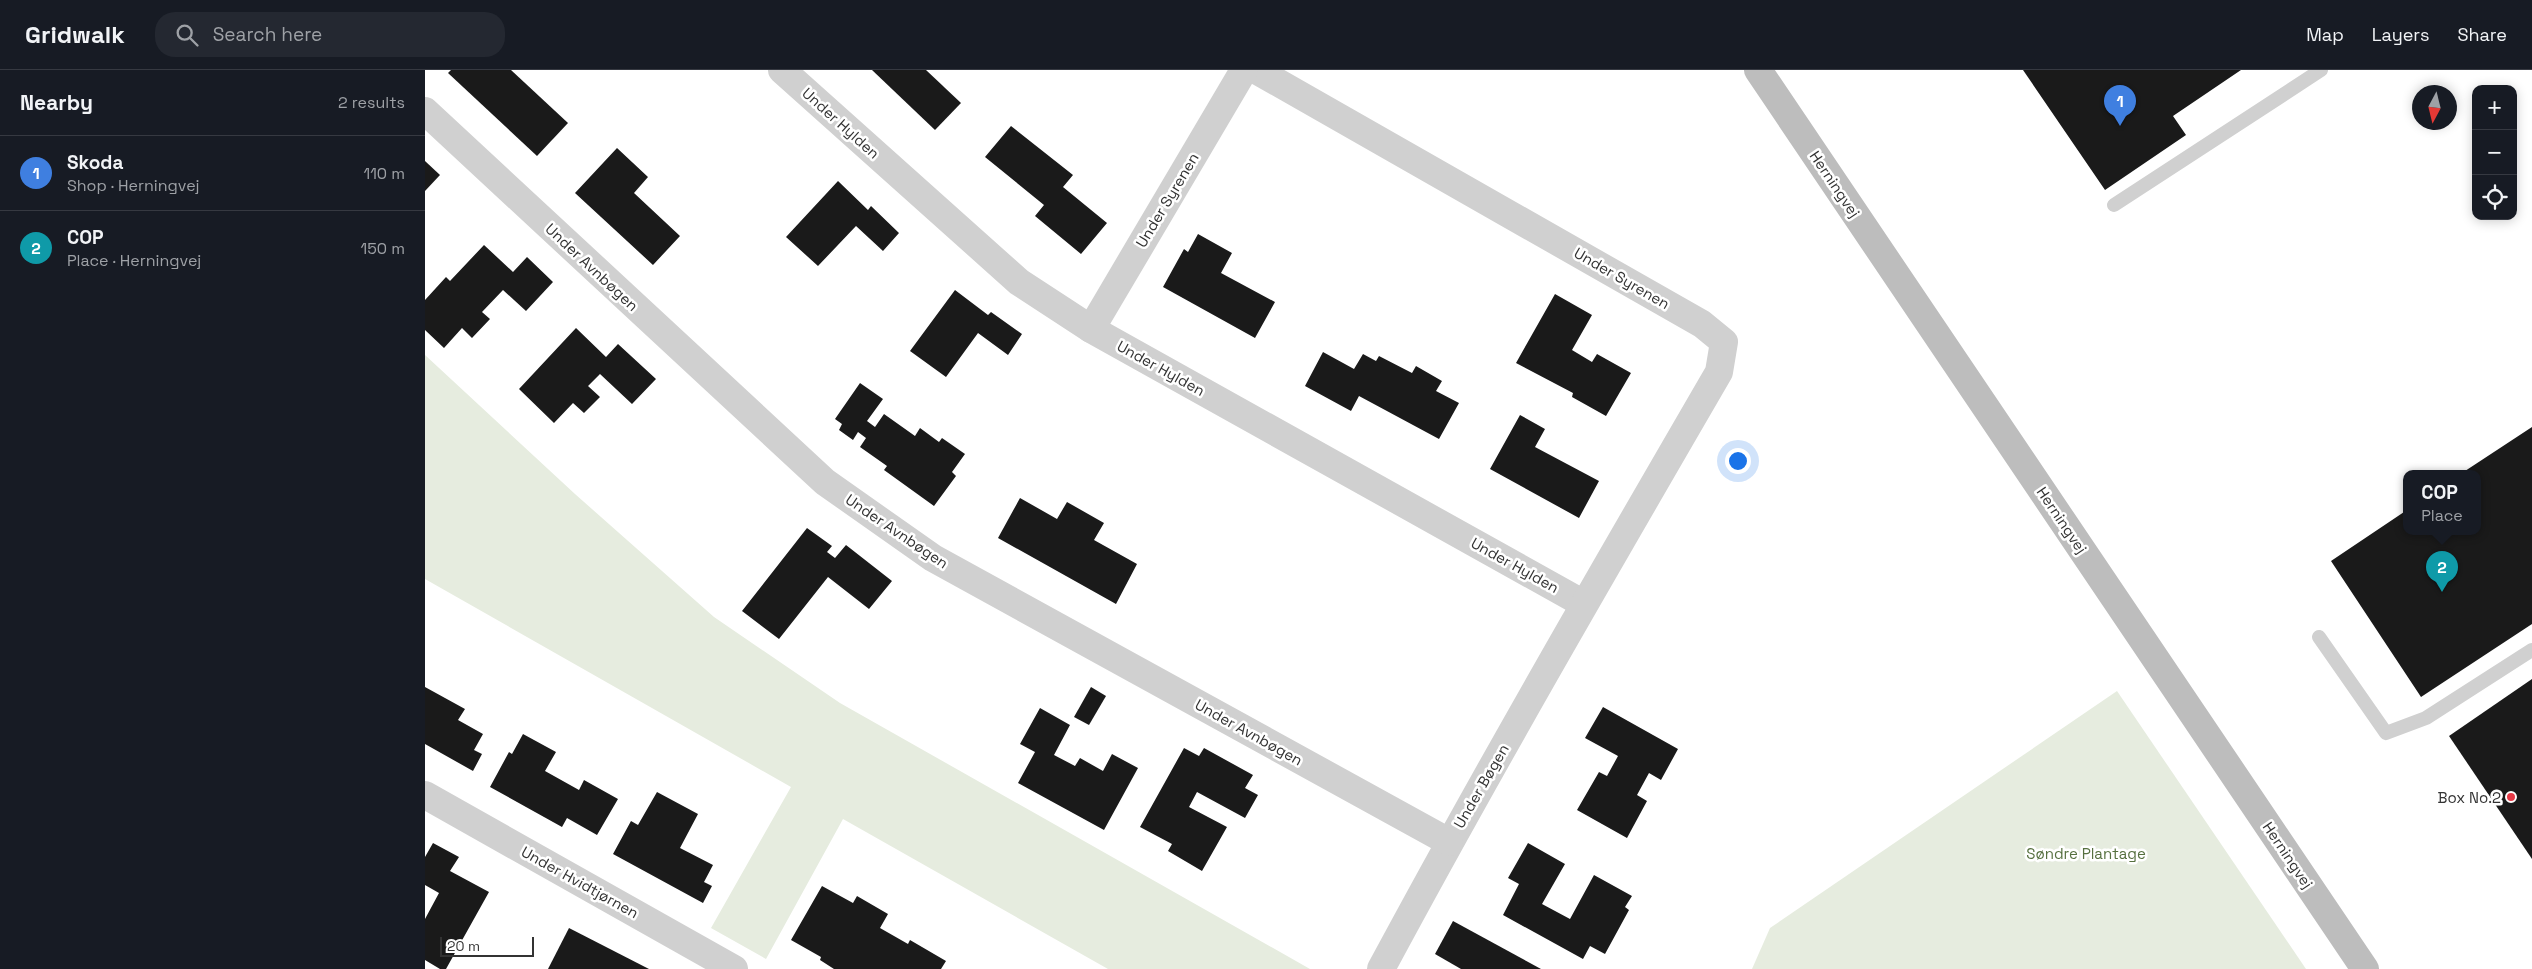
<!DOCTYPE html>
<html lang="en">
<head>
<meta charset="utf-8">
<style>
  :root { --surface:#171b24; --page:#242831; --text:#f1f3f6; --muted:#9ea1a6; --line:#363941; --accent:#0f766e }
  body { margin:0; font-family:"Space Grotesk",sans-serif; background:var(--page); color:var(--text) }
  .controls { position:absolute; right:15px; top:15px; display:grid; overflow:hidden; border-radius:10px; box-shadow:0 2px 12px #0003 }
  .controls button { width:45px; height:45px; display:grid; place-items:center; padding:0; border:0; border-bottom:1px solid var(--line); background:var(--surface); color:var(--text); font:25px sans-serif }
  .compass { position:absolute; left:1987px; top:15px; width:45px; height:45px; border-radius:50%; background:var(--surface); box-shadow:0 2px 12px #0003; rotate:187deg }
  .scale { position:absolute; left:15px; bottom:12px; width:94px; box-sizing:border-box; padding-left:5px; border:2px solid #333; border-top:0; font-size:14px; line-height:18px; white-space:nowrap; color:#333; -webkit-text-stroke:4px #fff; paint-order:stroke }
  .you { position:absolute; left:1312px; top:390px; width:18px; height:18px; margin:-12px; border:4px solid #fff; border-radius:50%; background:#1a73e8; box-shadow:0 0 0 8px #1a73e833 }
  .badge { display:grid; place-items:center; width:32px; height:32px; border-radius:50%; background:var(--accent); color:#fff; font-size:16px; font-weight:700 }
  .pin { position:absolute; translate:-50% -41px; filter:drop-shadow(0 1px 2px #0008) }
  .pin::after { content:''; position:absolute; top:26px; width:18px; height:15px; background:inherit; clip-path:polygon(0 0,100% 0,50% 100%) }
  .popup { position:absolute; left:1978px; top:400px; width:78px; height:65px; box-sizing:border-box; display:grid; place-content:center; border-radius:10px; background:var(--surface); filter:drop-shadow(0 1px 4px #0005); font-size:16px; white-space:nowrap; color:var(--muted) }
  .popup b { font-size:19px; color:var(--text) }
  .popup::after { content:''; position:absolute; left:50%; top:100%; margin-left:-10px; border:10px solid transparent; border-top-color:var(--surface) }
  .list { margin:0; padding:0; list-style:none }
  h2 { display:flex; justify-content:space-between; align-items:center; height:65px; margin:0; padding:0 20px; font-size:21px }
  h2 small { font-size:16px; font-weight:400; color:var(--muted) }
  .list li { display:grid; grid-template-columns:32px 1fr auto; gap:15px; align-items:center; box-sizing:border-box; height:75px; padding:0 20px; border-top:1px solid var(--line) }
  .list b { display:block; font-size:19px; white-space:nowrap }
  .list p { margin:0; font-size:16px; white-space:nowrap; color:var(--muted) }
  .list em { font-size:16px; font-style:normal; color:var(--muted) }
  .icon { flex:none; width:28px; height:28px; fill:none; stroke:currentColor; stroke-width:2; stroke-linecap:round; stroke-linejoin:round }
  .map { position:relative; flex:none; width:2107px; height:899px; overflow:hidden }
  header { display:flex; align-items:center; gap:30px; box-sizing:border-box; height:70px; padding:0 25px; background:var(--surface); border-bottom:1px solid var(--line) }
  header strong { font-size:24px }
  nav { display:flex; gap:28px; margin-inline-start:auto; font-size:18px }
  .search { width:350px; height:45px; background:var(--page); display:flex; align-items:center; gap:12px; box-sizing:border-box; padding:0 18px; border-radius:20px; color:var(--muted); font-size:19px }
  main { display:flex }
  aside { flex:1; background:var(--surface) }
  .map>svg:first-child { display:block }
</style>
</head>
<body>
<header>
<strong>Gridwalk</strong>
<div class="search"><svg class="icon" aria-label="search" viewBox="0 0 24 24"><circle cx="10" cy="10" r="6"/><path d="M15 15l6 6"/></svg>Search here</div>
<nav><a>Map</a><a>Layers</a><a>Share</a></nav>
</header>
<main>
<aside>
<h2>Nearby<small>2 results</small></h2>
<ul class="list">
<li><span class="badge" style="background:#3f7fe0">1</span><div><b>Skoda</b><p>Shop · Herningvej</p></div><em>110 m</em></li>
<li><span class="badge" style="background:#0f9aa8">2</span><div><b>COP</b><p>Place · Herningvej</p></div><em>150 m</em></li>
</ul>
</aside>
<div class="map">
<svg width="2107" height="899" viewBox="0 0 2107 899">
  <rect width="100%" height="100%" fill="#fff"/>
  <g fill="#e6ecdf">
    <path d="M0,285L150,424L289,547L415,633L885,899H683L418,749L341,889L286,858L366,717L0,509Z"/>
    <path d="M1692,621L1881,899H1327L1345,858Z"/>
  </g>
  <g fill="#1a1a1a">
    <path d="M26,0H86L143,53L112,86L23,3Z"/>
    <path d="M447,0H501L536,33L510,60Z"/>
    <path d="M1598,0H1816L1748,46L1761,65L1680,120Z"/>
    <path d="M586,56L648,105L638,117L682,153L656,184L610,146L619,135L560,87Z"/>
    <path d="M192,78L223,107L209,123L255,166L228,195L150,123Z"/>
    <path d="M0,91L15,105L0,121Z"/>
    <path d="M413,111L443,140L446,136L474,163L458,181L431,156L393,196L361,167Z"/>
    <path d="M773,164L807,183L796,203L850,232L830,268L738,217L759,179L763,182Z"/>
    <path d="M59,175L88,202L102,187L128,212L101,241L78,220L57,242L65,249L47,268L37,258L19,278L0,260V230L21,207L25,211Z"/>
    <path d="M530,220L563,245L566,242L597,264L583,285L553,263L521,307L485,281Z"/>
    <path d="M1130,224L1167,245L1147,280L1167,292L1172,284L1206,303L1181,346L1147,327L1148,323L1091,293Z"/>
    <path d="M151,258L181,287L193,274L231,309L207,334L175,304L163,316L175,327L159,343L148,333L129,353L94,319Z"/>
    <path d="M898,282L929,299L938,284L951,291L954,286L987,303L991,296L1017,311L1011,321L1034,333L1014,369L934,326L926,341L880,316Z"/>
    <path d="M435,313L458,329L442,351L450,357L459,344L490,366L495,358L514,372L517,368L540,384L527,402L531,406L509,436L459,400L462,396L435,377L441,368L433,362L428,370L414,360L417,354L410,349Z"/>
    <path d="M1095,345L1120,359L1110,377L1174,411L1154,448L1065,399Z"/>
    <path d="M2107,357V554L1996,627L1906,491L1982,440V461H2052V403H2037Z"/>
    <path d="M595,428L632,449L642,432L679,453L669,470L712,494L691,534L573,468Z"/>
    <path d="M382,458L407,476L402,482L410,488L421,475L467,511L444,539L403,507L354,569L317,541Z"/>
    <path d="M2107,609V789L2024,666Z"/>
    <path d="M0,617L40,639L33,650L58,664L49,680L57,684L48,701L0,674Z"/>
    <path d="M666,617L681,626L664,655L649,647Z"/>
    <path d="M1178,637L1253,679L1236,710L1224,703L1212,725L1222,731L1202,768L1152,740L1174,702L1182,706L1193,686L1160,668Z"/>
    <path d="M615,638L645,655L629,685L650,696L655,688L678,701L687,684L713,698L679,760L593,713L610,682L595,674Z"/>
    <path d="M98,664L131,682L120,701L154,720L159,710L193,729L172,765L142,748L137,757L65,717L84,682L87,684Z"/>
    <path d="M759,678L774,686L779,678L828,705L820,718L833,725L820,748L772,722L764,737L802,757L777,801L743,781L747,774L715,757Z"/>
    <path d="M232,722L273,744L255,778L288,795L279,812L287,816L278,833L188,784L206,751L213,755Z"/>
    <path d="M8,773L34,787L25,801L64,822L21,899H15L0,890V849L14,823L0,815V787Z"/>
    <path d="M1103,773L1140,794L1117,834L1145,849L1169,805L1207,826L1200,837L1204,840L1180,884L1165,876L1158,889L1078,845L1094,814L1083,808Z"/>
    <path d="M397,816L428,833L432,826L463,844L455,858L483,874L485,870L521,891L516,899H409L395,890L396,887L366,870Z"/>
    <path d="M1028,851L1116,899H1036L1010,884Z"/>
    <path d="M144,858L224,899H123Z"/>
  </g>
  <g fill="none" stroke-linecap="round" stroke-linejoin="round">
    <g stroke="#d0d0d0" stroke-width="14">
      <path d="M1689,135L1896,0"/>
      <path d="M1894,567L1961,663L2001,648L2107,580"/>
    </g>
    <g stroke="#d0d0d0" stroke-width="28">
      <path d="M357,0L594,212L666,259L1159,534"/>
      <path d="M831,0L1277,254L1299,272L1294,302C1179,500 1064,698 956,899"/>
      <path d="M0,41L400,412L508,488L1024,772"/>
      <path d="M666,259L819,0"/>
      <path d="M0,725L309,899"/>
    </g>
    <path stroke="#bdbdbd" stroke-width="28" d="M1333,0L1940,899"/>
  </g>
  <circle fill="#e63946" stroke="#fff" stroke-width="2" cx="2086" cy="727" r="5"/>
  <g text-anchor="middle" dominant-baseline="central" stroke-width="5" stroke-linejoin="round" paint-order="stroke">
    <g font-size="15" fill="#333" stroke="#fff">
      <text transform="translate(416 53) rotate(42)">Under Hylden</text>
      <text transform="translate(1410 114) rotate(56)">Herningvej</text>
      <text transform="translate(742 130) rotate(-59)">Under Syrenen</text>
      <text transform="translate(167 197) rotate(43)">Under Avnbøgen</text>
      <text transform="translate(1197 208) rotate(30)">Under Syrenen</text>
      <text transform="translate(736 298) rotate(29)">Under Hylden</text>
      <text transform="translate(1637 450) rotate(56)">Herningvej</text>
      <text transform="translate(472 461) rotate(34)">Under Avnbøgen</text>
      <text transform="translate(1090 495) rotate(29)">Under Hylden</text>
      <text transform="translate(824 662) rotate(29)">Under Avnbøgen</text>
      <text transform="translate(1056 716) rotate(-60)">Under Bøgen</text>
      <text transform="translate(1863 785) rotate(56)">Herningvej</text>
      <text transform="translate(155 812) rotate(29)">Under Hvidtjørnen</text>
    </g>
    <g font-size="15" fill="#333" stroke="#fff" text-anchor="end">
      <text x="2076" y="727">Box No.2</text>
    </g>
    <g font-size="15" fill="#56703f" stroke="#fff">
      <text x="1661" y="783">Søndre Plantage</text>
    </g>
  </g>
</svg>
<div class="controls">
<button>+</button>
<button>−</button>
<button><svg class="icon" aria-label="locate" viewBox="0 0 24 24"><circle cx="12" cy="12" r="6"/><path d="M12 2v4M12 18v4M2 12h4M18 12h4"/></svg></button>
</div>
<svg class="compass" viewBox="-18 -18 36 36"><path d="M0-13l5 13h-10z" fill="#e53935"/><path d="M0 13l5-13h-10z" fill="#9ea1a6"/></svg>
<div class="scale">20 m</div>
<div class="you"></div>
<div class="pin badge" style="left:1695px;top:56px;background:#3f7fe0">1</div>
<div class="pin badge" style="left:2017px;top:522px;background:#0f9aa8">2</div>
<div class="popup"><b>COP</b>Place</div>
</div>
</main>
</body>
</html>
